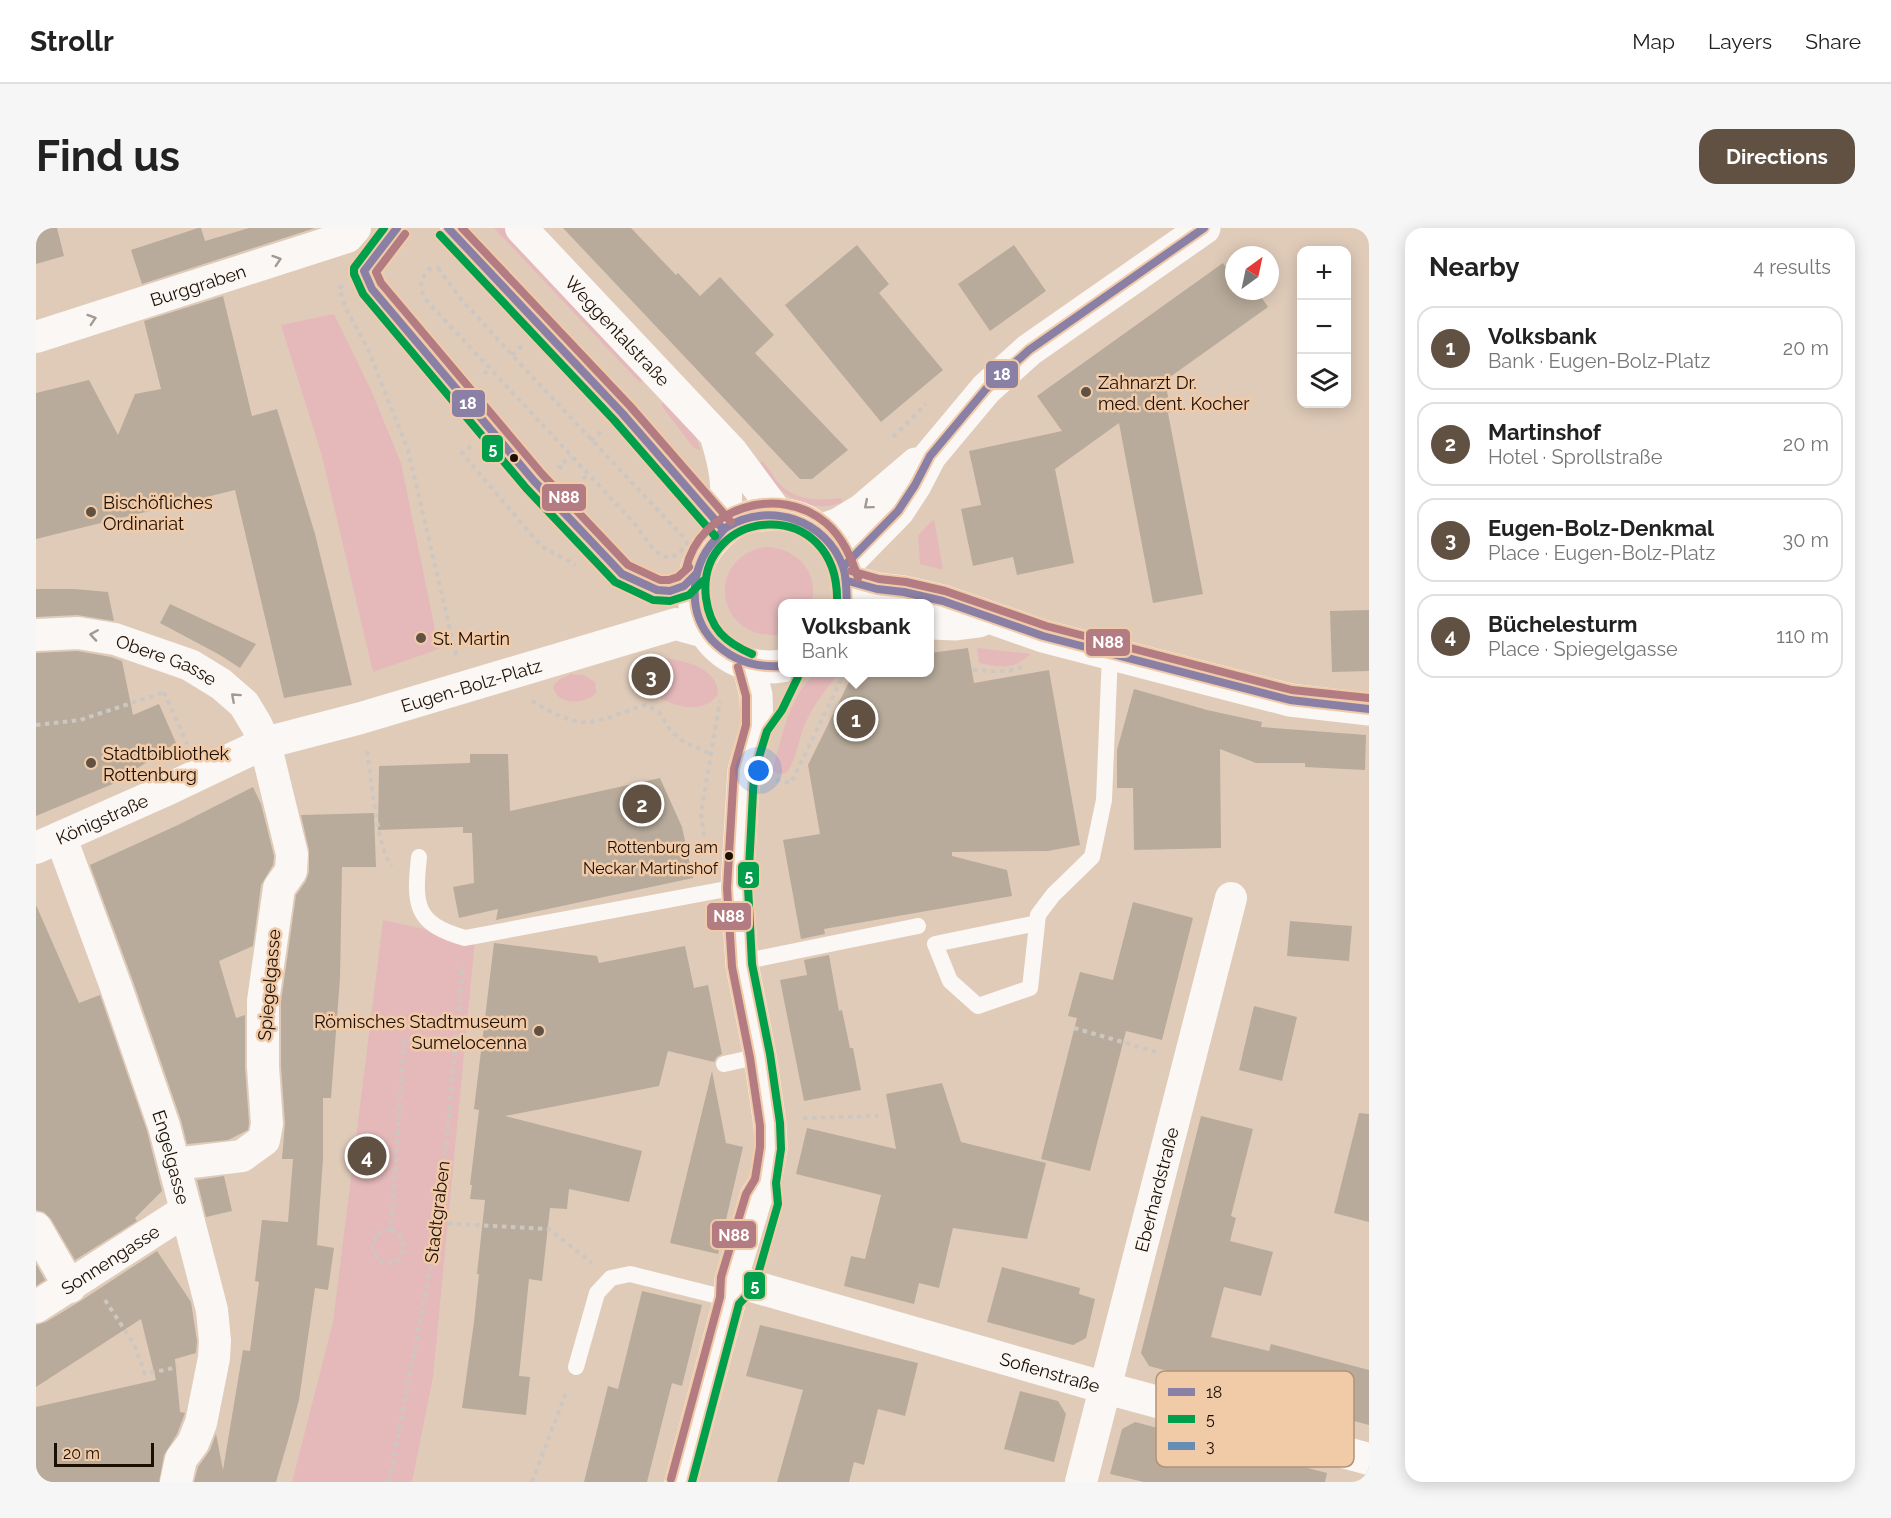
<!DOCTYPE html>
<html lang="en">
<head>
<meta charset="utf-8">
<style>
  :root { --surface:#fff; --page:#f6f6f6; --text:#222; --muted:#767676; --line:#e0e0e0; --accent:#615143 }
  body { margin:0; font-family:Raleway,sans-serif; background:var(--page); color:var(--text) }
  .controls { position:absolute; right:18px; top:18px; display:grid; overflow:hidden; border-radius:12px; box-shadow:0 3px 15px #0003 }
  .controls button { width:54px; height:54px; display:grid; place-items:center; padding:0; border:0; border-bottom:2px solid var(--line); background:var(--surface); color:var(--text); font:30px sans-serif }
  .compass { position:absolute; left:1189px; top:18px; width:54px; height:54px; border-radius:50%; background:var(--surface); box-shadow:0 3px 15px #0003; rotate:33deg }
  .scale { position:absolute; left:18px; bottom:15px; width:100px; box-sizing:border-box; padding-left:6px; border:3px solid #1c0f04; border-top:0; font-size:16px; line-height:21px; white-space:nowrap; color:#1c0f04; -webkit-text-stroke:4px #f1caa8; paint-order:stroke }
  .you { position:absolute; left:723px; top:543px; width:21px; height:21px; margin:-15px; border:4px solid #fff; border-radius:50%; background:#1a73e8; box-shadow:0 0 0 9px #1a73e833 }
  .badge { display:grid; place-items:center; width:39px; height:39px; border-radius:50%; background:var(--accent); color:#fff; font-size:20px; font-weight:700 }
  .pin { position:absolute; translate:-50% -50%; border:3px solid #fff; box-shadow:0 2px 6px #0006 }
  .popup { position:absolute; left:742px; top:371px; width:156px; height:78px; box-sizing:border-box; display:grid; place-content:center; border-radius:12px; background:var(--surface); filter:drop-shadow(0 2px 4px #0005); font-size:20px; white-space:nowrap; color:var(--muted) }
  .popup b { font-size:22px; color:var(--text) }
  .popup::after { content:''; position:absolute; left:50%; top:100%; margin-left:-12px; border:12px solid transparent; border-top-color:var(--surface) }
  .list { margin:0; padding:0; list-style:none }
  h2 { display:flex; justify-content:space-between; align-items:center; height:78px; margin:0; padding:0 24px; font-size:26px }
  h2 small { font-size:20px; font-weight:400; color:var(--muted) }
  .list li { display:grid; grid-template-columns:39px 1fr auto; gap:18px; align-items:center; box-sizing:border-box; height:84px; margin:0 12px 12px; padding:0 12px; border:2px solid var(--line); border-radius:18px }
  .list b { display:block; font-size:22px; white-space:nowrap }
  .list p { margin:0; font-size:20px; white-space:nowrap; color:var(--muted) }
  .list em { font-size:20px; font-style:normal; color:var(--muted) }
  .icon { flex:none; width:33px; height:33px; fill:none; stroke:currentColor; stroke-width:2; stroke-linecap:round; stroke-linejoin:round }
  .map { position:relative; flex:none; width:1333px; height:1254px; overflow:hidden; border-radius:18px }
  header { display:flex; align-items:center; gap:36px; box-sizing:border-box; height:84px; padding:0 30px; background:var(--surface); border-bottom:2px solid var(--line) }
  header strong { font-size:28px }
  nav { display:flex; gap:33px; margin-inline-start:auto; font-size:21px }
  .intro { display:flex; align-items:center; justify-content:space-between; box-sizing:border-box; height:144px; padding:0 36px }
  h1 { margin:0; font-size:42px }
  .button { padding:15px 27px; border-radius:18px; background:var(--accent); color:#fff; font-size:21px; font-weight:700 }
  main { display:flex; gap:36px; padding:0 36px }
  aside { flex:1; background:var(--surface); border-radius:18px; box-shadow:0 3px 15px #0003 }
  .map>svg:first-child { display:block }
</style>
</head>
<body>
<header>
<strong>Strollr</strong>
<nav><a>Map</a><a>Layers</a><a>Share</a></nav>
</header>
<div class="intro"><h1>Find us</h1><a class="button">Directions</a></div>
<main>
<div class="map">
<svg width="1333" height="1254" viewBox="0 0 1333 1254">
  <rect width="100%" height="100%" fill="#e0cbb9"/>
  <g fill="#e5b9ba">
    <path d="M458,0H469L610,149L604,155Z"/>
    <path d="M298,86L335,162L365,235L403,421L337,444L286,228L245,97Z"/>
    <path d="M632,170L658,204L665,223L657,219L625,177Z"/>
    <path d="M726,233C732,239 736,246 740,252C757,273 782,273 805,270L807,274C773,288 741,266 723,237Z"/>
    <path d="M898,291L907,342L884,336L882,307Z"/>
    <path d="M728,319C760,319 783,343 776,375L746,376V406L744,407C680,412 668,332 728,319Z"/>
    <path d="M941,420L995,426C976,442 967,440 943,435Z"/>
    <path d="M615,429C638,430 682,436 682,466C668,489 630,478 613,462C608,457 605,451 602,446L603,439Z"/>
    <path d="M780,445H803C790,461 777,477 769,496C762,512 761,532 750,545L743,546L736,543C746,510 753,467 780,445Z"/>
    <path d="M535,446L548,447L559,454L560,465C549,477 520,478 517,458L524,451Z"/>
    <path d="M347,692L439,712L397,1149L376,1254H256L297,1094Z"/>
  </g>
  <g fill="#b8ab9b">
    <path d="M0,0H21L28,28L0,36Z"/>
    <path d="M162,0H165L169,13L213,0H279L106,56L95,22Z"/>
    <path d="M527,0H595L640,47L642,45L664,68L684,49L738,107L719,125L812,222L776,251H764Z"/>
    <path d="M821,17L853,56L843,65L907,142L845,194L749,77Z"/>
    <path d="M978,17L1010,63L954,103L922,56Z"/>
    <path d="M1187,35L1198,51V63H1221L1232,79L1127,154L1130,158L1135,184L1132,185L1167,366L1117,375L1083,195L1019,241L1038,335L981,347L977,329L937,338L925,281L945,277L933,223L1026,203L1001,168Z"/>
    <path d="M187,68L216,188L241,181L279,306L316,457L248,470L199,262L0,311V165L53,152L82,207L99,166L125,161L108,93Z"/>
    <path d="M0,361H38L72,364L78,393L41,387L0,389Z"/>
    <path d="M134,376L220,416L204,440L184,427L124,395Z"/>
    <path d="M1333,382V443L1296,444L1294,383Z"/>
    <path d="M932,420L938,455L1013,442L1044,617L1012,623L916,624V628L971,642L976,668L788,701L789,706L765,711L747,612L784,606L772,537L814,452L856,444H894V425Z"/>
    <path d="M41,423L75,429L86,433L97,487L123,476L140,515L79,555L0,588V425Z"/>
    <path d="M1098,461L1171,482L1226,494L1225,499L1330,507L1329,542L1269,539V535H1220L1184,521L1185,620L1098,622L1097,560H1081V522Z"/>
    <path d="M434,526H472L474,583L624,550L646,599L657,650L460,692L462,681L423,690L417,659L438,655L436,605H427V599L342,602L343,538L434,535Z"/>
    <path d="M217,559L225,576L238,628L237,637L225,657L217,718L183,733L200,790L209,787V839L213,895L212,902L192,912L151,916L145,892L97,753L54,637L142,597Z"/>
    <path d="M338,585L340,639H306L304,750L295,870H287V931L281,1017L298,1020L292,1062L279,1060L263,1172L253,1209L240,1254H158L162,1239L174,1222L180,1206L187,1242L207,1122L214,1123L223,1054L219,1053L226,992L252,994L257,931H246L249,895L245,838V774L260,667L270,653L273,644V622L265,587Z"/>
    <path d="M1097,674L1157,690L1126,812L1090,803L1054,943L1005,931L1041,790L1032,788L1044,744L1077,752Z"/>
    <path d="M0,677L43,775L64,767L111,903L126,963L99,990L101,993L39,1032L15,991L8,984L0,982Z"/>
    <path d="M1254,693L1316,698L1313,733L1251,728Z"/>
    <path d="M458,715L561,728L563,735L649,718L658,760L672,757L686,826L681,829L678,834L632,823L623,858L469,888L606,923L593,974L533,961L531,981L514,980L506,1053L493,1051L483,1148L494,1149L490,1187L426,1180L438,1094L443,1046H441L449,972L434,971L436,957H434L443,882L438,881Z"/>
    <path d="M793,727L803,783L806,782L814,820H817L825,862L768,873L744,752L771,747L768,732Z"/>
    <path d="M1218,778L1261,789L1246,853L1203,842Z"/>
    <path d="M676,843L690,915L707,919L682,1026L634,1015Z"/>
    <path d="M906,855L925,914L1010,935L991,1011L917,1000L903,1060L883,1055L878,1076L808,1058L815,1028L829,1031L845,967L760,946L771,900L860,921L850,866Z"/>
    <path d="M1323,885L1333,886V994L1298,985Z"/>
    <path d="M1165,888L1217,901L1195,988L1200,990L1194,1013L1237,1024L1225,1068L1188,1059L1175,1109L1233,1123L1235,1116L1333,1142V1197L1113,1138L1105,1125Z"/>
    <path d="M188,948L196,983L170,989L161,952Z"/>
    <path d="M121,1023L155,1074L161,1113L160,1125L139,1131L144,1184L149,1185L141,1206L128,1227L123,1254H0V1179L120,1152L105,1091L0,1159V1097L10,1094L43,1074Z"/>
    <path d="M0,1036L9,1052L0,1058Z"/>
    <path d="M966,1039L1044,1060L1043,1066L1059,1071L1050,1110L1037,1117L951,1094Z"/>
    <path d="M606,1063L666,1077L646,1158L636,1155L611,1254H548L572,1158L582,1161Z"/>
    <path d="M724,1097L882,1135L869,1188L842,1181L828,1237L818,1234L813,1254H741L767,1162L710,1148Z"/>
    <path d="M984,1163L1022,1173L1030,1186L1018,1234L968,1221Z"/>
    <path d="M1099,1194L1152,1208L1149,1221L1205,1234L1208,1223L1291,1245L1289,1254H1108L1074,1246L1086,1201Z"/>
  </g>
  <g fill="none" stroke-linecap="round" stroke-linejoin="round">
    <g stroke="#cdc7c2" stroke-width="4" stroke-dasharray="4.5 4.5" stroke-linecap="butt">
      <path d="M402,40L425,71L476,127L649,311L651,315C629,348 614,316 599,296L389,71C383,58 384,52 393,41Z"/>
      <path d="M307,58L303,60L310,81L331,119L372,222L420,427"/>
      <path d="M476,127L487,117"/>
      <path d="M448,146L454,140"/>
      <path d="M857,209L890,176"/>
      <path d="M555,213L567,202"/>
      <path d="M435,218L426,225L505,318L540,337"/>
      <path d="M526,241L523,238L535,229"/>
      <path d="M547,251L552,246"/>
      <path d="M937,442C954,443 975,446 989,437"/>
      <path d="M128,464L151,516"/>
      <path d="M496,473C511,482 528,492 545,494C560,497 593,481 610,477L623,484L634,502L648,514L675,526"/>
      <path d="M0,497L44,492L129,464"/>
      <path d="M331,523C335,547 341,623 356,638"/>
      <path d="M740,552L755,555L805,452L811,444"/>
      <path d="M668,608L665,585L684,473"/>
      <path d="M1038,800L1121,824"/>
      <path d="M767,890L842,888"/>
      <path d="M403,995L513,1001L556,1035"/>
      <path d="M355,1001L366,1009L368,1022L359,1035L343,1034L336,1018L342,1005L355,1001L368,812H419"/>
      <path d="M69,1072L98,1116L109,1146L142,1139"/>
      <path d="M353,1254L403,995L427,736"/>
      <path d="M496,1254L531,1162"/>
    </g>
    <g stroke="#faf7f4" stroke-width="16">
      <path d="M361,0L328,43L336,61L498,253L586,346L621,362L634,363L648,358L659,347"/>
      <path d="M412,0L586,185L687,300"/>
      <path d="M383,629C378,676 378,696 429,710L701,659"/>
      <path d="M1001,695L899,716L914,753L942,778L994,760L1002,687L1017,667L1056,629L1068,572L1074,426"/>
      <path d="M706,734L882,698"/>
      <path d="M688,836L724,828"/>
      <path d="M540,1139L561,1065L575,1050L594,1046L694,1071"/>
    </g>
    <g stroke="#faf7f4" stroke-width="32">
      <path id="s1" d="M485,0L696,224L741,285"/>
      <path id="s2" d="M0,109L311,9L319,0"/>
      <path d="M681,212C692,248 692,264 687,301"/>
      <path id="s3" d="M0,407L42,405L79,411L154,437L185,456L208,476L220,496L229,515L256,626L255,643L243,660L227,773V839L231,896L228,912L206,928L139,936"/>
      <path id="s4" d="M25,610L80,759L128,898L176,1082L179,1113L178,1130L165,1195L157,1215L145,1231L140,1254"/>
      <path id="s5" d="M0,620L126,564L229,515L325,490L640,396L669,404"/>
      <path d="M0,1000L34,1059"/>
      <path id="s6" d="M695,1052L1070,1160L1333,1231"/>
      <path id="s7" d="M0,1079L149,983"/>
      <path id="s8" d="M1045,1254L1195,670"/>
    </g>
    <g stroke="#faf7f4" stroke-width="33">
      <path d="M784,303L803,296L826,282L880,236"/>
      <path d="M808,338L862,283L879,257L894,228L950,161L993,122L1168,0"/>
      <path d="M812,353L841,361L868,364L907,373L1007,408L1254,472L1333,481"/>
      <path d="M894,395L920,396L943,393"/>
      <path d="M746,438C673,449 628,362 680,309C691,297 707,288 724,287C743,285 761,286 776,297C796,311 812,334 811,359"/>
      <path d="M645,1254L694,1071L695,1052L720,969L729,955L735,920L734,897L724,828L706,737L701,659L708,543L721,498L720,467L712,436"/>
    </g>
    <defs>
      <g id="bus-1">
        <path d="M361,0L328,43L336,61L498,253L586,346L621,362L634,363L648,358L660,346"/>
        <path d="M412,0L586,185L687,301"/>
        <path d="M808,338L862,283L879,257L894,228L950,161L993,122L1168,0"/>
        <path d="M812,353L841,361L868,364L907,373L1007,408L1254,472L1333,481"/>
        <path d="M746,438C719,440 695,432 676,412C651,384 654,339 679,312C683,308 686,302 691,299C733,273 791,292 807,339C811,350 810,364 811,376"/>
      </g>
      <g id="bus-2">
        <path d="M348,0L318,40V46L327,66L490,260L579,354L617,372L634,373L653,367L667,353"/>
        <path d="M404,7L578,192L679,308"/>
        <path d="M716,426C689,414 674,401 670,370C659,278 805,264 801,376"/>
        <path d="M656,1254L703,1076L718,1060L742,976L740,955L745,921L744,895L734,826L716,736L712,659L718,545L731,503L746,482L762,449"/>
      </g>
      <g id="bus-3">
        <path d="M426,0L594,178L695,294"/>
        <path d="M369,6L340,44L345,55L506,246L592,337L624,352H633L642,349L653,339"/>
        <path d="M650,341C663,280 743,255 790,295C807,310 815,329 822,350"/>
        <path d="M815,343L843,351L870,354L909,363L1010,398L1256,462L1333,470"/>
        <path d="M635,1251L684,1069L685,1049L710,966L719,951L724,919V898L714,830L696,739L691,660L698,541L710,497V468L702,439"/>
      </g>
    </defs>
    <use href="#bus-1" stroke="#f1caa8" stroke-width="12"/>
    <use href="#bus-2" stroke="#f1caa8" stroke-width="12"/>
    <use href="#bus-3" stroke="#f1caa8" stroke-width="12"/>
    <use href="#bus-1" stroke="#8a80a5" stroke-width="8"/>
    <use href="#bus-2" stroke="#019e4b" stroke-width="8"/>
    <use href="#bus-3" stroke="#b37b82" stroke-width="8"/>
  </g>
  <defs><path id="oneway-chevron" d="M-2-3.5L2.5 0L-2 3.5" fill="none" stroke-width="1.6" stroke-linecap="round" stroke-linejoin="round" transform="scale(1.5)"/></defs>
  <g stroke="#a19a94">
    <use href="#oneway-chevron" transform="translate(241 32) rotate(-18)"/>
    <use href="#oneway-chevron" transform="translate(56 91) rotate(-18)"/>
    <use href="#oneway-chevron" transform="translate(832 277) rotate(140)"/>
    <use href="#oneway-chevron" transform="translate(58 407) rotate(-171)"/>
    <use href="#oneway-chevron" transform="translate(199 469) rotate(-138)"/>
  </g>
  <g fill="#615143" stroke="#f1caa8" stroke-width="2">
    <circle cx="1050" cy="164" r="6"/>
    <circle cx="55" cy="284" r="6"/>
    <circle cx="385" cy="410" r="6"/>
    <circle cx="55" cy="535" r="6"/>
    <circle cx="503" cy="803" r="6"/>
  </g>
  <g fill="#1c0f04" stroke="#f1caa8" stroke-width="2">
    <circle cx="478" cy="230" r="5"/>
    <circle cx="693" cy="628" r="5"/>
  </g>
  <g text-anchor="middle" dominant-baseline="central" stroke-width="5" stroke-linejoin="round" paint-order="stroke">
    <g font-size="16" fill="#1c0f04" stroke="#f1caa8" text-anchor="end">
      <text x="682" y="619">Rottenburg am<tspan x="682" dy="21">Neckar Martinshof</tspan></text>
    </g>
    <g font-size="18" fill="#1c0f04" stroke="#f1caa8">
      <text stroke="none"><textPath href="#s2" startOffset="170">Burggraben</textPath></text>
      <text stroke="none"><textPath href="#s1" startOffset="141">Weggentalstraße</textPath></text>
      <text stroke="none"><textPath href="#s3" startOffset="135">Obere Gasse</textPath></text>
      <text stroke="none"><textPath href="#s5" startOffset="466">Eugen-Bolz-Platz</textPath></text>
      <text stroke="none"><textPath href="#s5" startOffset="72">Königstraße</textPath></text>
      <text transform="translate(233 757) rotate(-85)">Spiegelgasse</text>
      <text stroke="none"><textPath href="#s4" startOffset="338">Engelgasse</textPath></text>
      <text stroke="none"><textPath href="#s8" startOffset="302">Eberhardstraße</textPath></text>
      <text transform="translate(401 984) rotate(-83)">Stadtgraben</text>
      <text stroke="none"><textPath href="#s7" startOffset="88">Sonnengasse</textPath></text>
      <text stroke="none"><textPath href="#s6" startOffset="332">Sofienstraße</textPath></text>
    </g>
    <g font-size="18" fill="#1c0f04" stroke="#f1caa8" text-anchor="start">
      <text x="1062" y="154">Zahnarzt Dr.<tspan x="1062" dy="21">med. dent. Kocher</tspan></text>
      <text x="67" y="274">Bischöfliches<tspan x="67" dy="21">Ordinariat</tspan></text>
      <text x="397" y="410">St. Martin</text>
      <text x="67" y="525">Stadtbibliothek<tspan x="67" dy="21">Rottenburg</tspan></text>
      <text x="491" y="793" text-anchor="end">Römisches Stadtmuseum<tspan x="491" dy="21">Sumelocenna</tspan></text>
    </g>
  </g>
  <rect x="1120" y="1143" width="198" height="96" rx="9" fill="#f1caa8" stroke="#b19277" stroke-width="1.5"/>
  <rect x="1132" y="1160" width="27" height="8" fill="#8a80a5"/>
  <rect x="1132" y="1187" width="27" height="8" fill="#019e4b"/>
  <rect x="1132" y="1214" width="27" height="8" fill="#668eb2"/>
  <g font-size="16" fill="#1c0f04">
    <text x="1170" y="1170">18</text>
    <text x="1170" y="1197">5</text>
    <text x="1170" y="1224">3</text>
  </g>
  <g stroke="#f1caa8" stroke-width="2">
    <rect x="949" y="132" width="34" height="29" rx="6" fill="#8a80a5"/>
    <rect x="415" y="161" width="35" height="29" rx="6" fill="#8a80a5"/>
    <rect x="445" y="206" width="23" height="29" rx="6" fill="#019e4b"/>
    <rect x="505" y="255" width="46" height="29" rx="6" fill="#b37b82"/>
    <rect x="1049" y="400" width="46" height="29" rx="6" fill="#b37b82"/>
    <rect x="701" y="633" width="23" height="28" rx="6" fill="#019e4b"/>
    <rect x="670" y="674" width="46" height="29" rx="6" fill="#b37b82"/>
    <rect x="675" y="992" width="46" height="29" rx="6" fill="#b37b82"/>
    <rect x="707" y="1043" width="23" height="29" rx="6" fill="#019e4b"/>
  </g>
  <g font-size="16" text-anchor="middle" font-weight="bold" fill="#fff">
    <text x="966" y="152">18</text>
    <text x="432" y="181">18</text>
    <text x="457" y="226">5</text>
    <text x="528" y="275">N88</text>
    <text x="1072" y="420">N88</text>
    <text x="713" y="653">5</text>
    <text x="693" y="694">N88</text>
    <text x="698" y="1013">N88</text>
    <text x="719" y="1063">5</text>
  </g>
</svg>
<div class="controls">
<button>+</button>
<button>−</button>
<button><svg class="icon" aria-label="layers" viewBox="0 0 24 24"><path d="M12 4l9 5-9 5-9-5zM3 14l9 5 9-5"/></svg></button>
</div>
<svg class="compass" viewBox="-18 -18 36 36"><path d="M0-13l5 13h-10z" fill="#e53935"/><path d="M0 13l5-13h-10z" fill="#767676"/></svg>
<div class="scale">20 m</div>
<div class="you"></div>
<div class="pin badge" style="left:820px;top:491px">1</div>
<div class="popup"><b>Volksbank</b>Bank</div>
<div class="pin badge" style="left:606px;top:576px">2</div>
<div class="pin badge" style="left:615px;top:448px">3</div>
<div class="pin badge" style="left:331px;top:928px">4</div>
</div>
<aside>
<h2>Nearby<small>4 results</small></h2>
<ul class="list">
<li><span class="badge">1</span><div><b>Volksbank</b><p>Bank · Eugen-Bolz-Platz</p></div><em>20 m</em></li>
<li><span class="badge">2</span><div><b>Martinshof</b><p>Hotel · Sprollstraße</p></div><em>20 m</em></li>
<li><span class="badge">3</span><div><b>Eugen-Bolz-Denkmal</b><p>Place · Eugen-Bolz-Platz</p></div><em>30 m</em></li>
<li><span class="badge">4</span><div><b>Büchelesturm</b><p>Place · Spiegelgasse</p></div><em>110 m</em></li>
</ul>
</aside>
</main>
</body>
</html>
